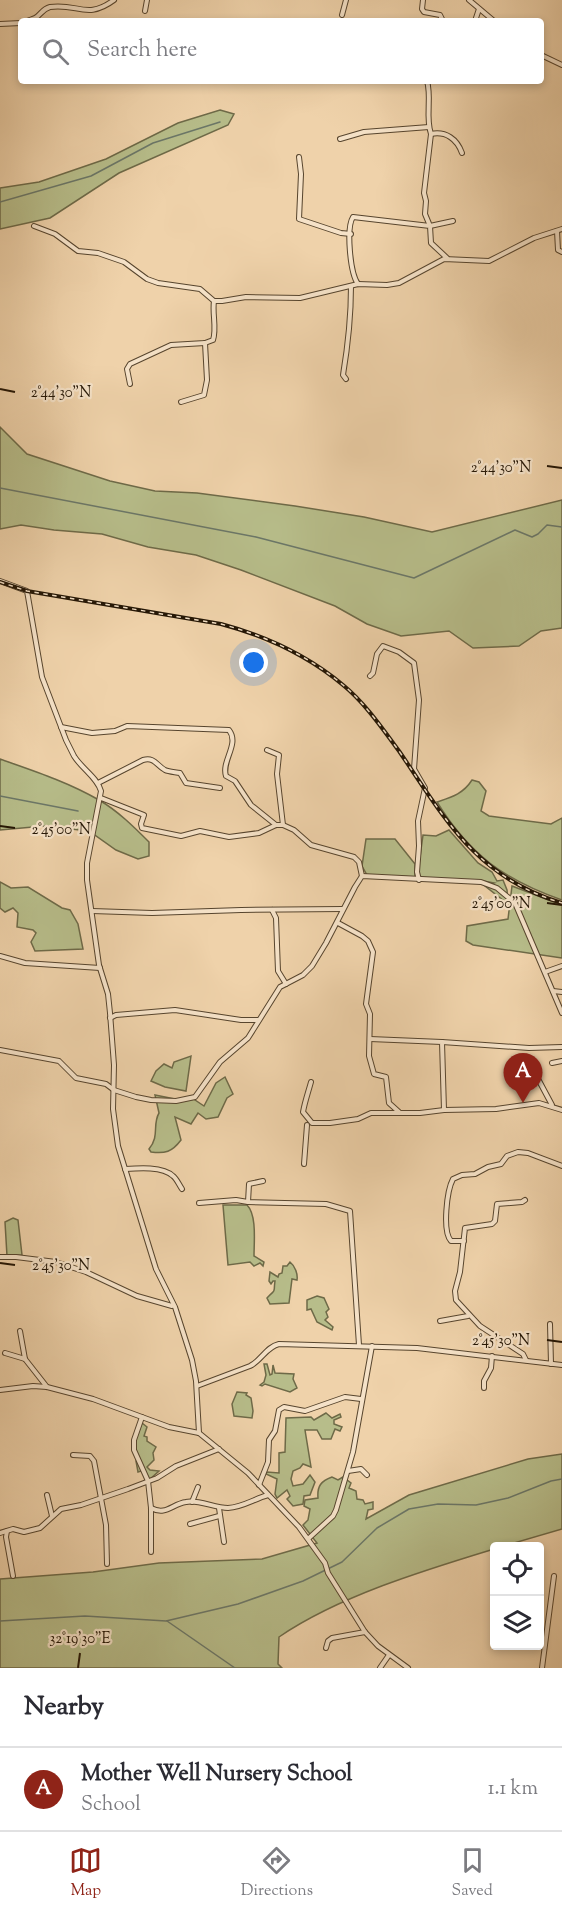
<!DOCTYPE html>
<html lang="en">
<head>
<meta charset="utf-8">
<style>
  :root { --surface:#fff; --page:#f2f2f3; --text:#2b2b33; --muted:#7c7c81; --line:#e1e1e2; --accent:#8f2418 }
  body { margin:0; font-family:"Sorts Mill Goudy",serif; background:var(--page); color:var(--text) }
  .controls { position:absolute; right:18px; bottom:18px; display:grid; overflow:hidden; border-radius:6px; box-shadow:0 3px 9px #0003 }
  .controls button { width:54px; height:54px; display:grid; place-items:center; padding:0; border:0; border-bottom:2px solid var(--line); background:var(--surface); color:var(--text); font:30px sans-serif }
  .you { position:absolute; left:254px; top:663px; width:21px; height:21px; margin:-15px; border:4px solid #fff; border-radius:50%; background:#1a73e8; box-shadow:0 0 0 9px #1a73e833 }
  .badge { display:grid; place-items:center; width:39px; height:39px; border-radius:50%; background:var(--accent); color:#fff; font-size:20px; font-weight:700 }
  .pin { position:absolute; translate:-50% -50px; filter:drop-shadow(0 2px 3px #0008) }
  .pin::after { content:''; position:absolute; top:32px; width:21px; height:18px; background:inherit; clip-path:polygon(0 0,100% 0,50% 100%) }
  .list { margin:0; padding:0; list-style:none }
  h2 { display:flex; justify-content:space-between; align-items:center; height:78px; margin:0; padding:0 24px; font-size:26px }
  h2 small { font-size:20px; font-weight:400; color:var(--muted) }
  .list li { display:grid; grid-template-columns:39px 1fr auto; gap:18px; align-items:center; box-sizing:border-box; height:84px; padding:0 24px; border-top:2px solid var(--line) }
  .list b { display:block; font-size:22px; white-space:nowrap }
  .list p { margin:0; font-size:20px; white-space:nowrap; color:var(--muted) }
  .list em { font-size:20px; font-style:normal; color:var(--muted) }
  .icon { flex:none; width:33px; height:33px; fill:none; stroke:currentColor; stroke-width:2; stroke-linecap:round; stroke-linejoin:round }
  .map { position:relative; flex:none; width:562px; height:1668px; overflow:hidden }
  .search { position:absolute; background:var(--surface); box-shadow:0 3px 9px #0003; left:18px; right:18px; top:18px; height:66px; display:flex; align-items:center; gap:15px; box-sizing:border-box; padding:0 21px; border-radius:6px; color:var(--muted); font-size:22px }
  .sheet { height:162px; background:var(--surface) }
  nav { display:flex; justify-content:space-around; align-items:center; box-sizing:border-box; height:84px; border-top:2px solid var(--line); background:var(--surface); font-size:16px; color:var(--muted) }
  nav a { display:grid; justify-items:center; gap:3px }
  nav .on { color:var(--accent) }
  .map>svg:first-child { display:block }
</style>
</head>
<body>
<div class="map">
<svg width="562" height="1668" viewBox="0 0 562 1668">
  <rect width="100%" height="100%" fill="#efd2aa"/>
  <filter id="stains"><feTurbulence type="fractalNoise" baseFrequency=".00333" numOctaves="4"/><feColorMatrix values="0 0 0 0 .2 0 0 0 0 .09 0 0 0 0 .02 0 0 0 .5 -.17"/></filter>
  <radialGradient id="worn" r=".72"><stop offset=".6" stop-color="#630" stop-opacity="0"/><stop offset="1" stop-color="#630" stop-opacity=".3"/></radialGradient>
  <g fill="#b7bd8a" stroke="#6e6a48" stroke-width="1.5">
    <path d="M220,110L234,114L228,125L119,173L50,218L0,229V188L39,182L106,159L178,123Z"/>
    <path d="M0,427L27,454L110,481L155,491L197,493L295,506L364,517L432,532L562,500V628L541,631L519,646L473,648L449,631L401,636L367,624L335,606L241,570L196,555L148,547L102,534L54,530L21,525L0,529Z"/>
    <path d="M0,759C34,771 68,782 99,800C118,811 134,827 149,842V856L138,859L116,850L89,831L44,826L0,830Z"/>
    <path d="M472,780L479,782L486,791L481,811L489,816L551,824L562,818V900C504,880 469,854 437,802C452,797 463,794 472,780Z"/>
    <path d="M449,830L478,863L492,872L497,881L503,880L507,890L508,904L485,886L494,883L478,880H421L418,872L423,835L436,836Z"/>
    <path d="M366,839H395L415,864V877L367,875L362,866Z"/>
    <path d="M0,882L11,888L28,887L62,908L70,910L78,924L83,949L35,951L31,942L36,933L33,930L17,927L18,913L13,908L5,912L0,908Z"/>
    <path d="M512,886L562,905V958L473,945L466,941L467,926L508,919Z"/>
    <path d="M191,1056L186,1091L165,1087L151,1081L156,1071L164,1064L172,1068L174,1062Z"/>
    <path d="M225,1077L233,1094L227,1098L218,1117L206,1119L198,1113L191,1124L175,1117L181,1140C172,1152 165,1154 151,1152L149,1149C160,1136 152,1125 159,1113L155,1095L180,1100L192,1098L204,1106L216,1083Z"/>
    <path d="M223,1205H247C257,1215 254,1242 254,1256L264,1262L263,1266L260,1263L254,1266L250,1262L228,1265Z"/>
    <path d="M13,1218L18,1220L22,1255L7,1256L5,1222Z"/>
    <path d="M290,1262C295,1266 298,1274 297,1280L292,1279L289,1303L270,1304L267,1298C277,1287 273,1296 275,1281H273L271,1284L269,1281L270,1272L278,1277L279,1274L282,1273L283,1266H287Z"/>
    <path d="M317,1296L324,1298L329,1309L326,1312L328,1317L325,1320L333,1327L332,1330L317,1322L311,1309L307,1310V1300Z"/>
    <path d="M264,1364H267L270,1375L272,1374L273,1365L275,1373L294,1374L293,1379L297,1388L290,1392L265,1384L262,1386L260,1385L264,1382L266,1375Z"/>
    <path d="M237,1392L247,1393L246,1395L251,1398L253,1411L252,1418L234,1416L232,1404Z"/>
    <path d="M326,1413L332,1418L340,1414L341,1417L334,1420V1424L342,1427L340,1431L335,1429L331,1439H322L317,1430H305L311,1467L303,1464L300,1468L293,1471L291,1479L293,1486L303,1484L310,1475L315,1482L310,1495L304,1496L303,1504L293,1506L287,1499L290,1496L287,1490L277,1498L275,1494L277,1479L266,1474L267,1472L279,1473V1453L285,1452L286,1418L311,1417L314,1420Z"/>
    <path d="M142,1423L147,1427L144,1436L147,1437V1441L156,1447L153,1453L154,1460L147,1467L150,1470L159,1471L149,1480L141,1471L138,1472L136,1461L138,1457L134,1448L135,1441Z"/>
    <path d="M562,1454V1529L504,1546H494V1549C425,1570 339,1596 279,1637L278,1664L282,1668H0V1579L93,1572L159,1563L262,1559L317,1543L303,1525L308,1520L310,1509L304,1506L305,1500L318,1498C317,1486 321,1481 332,1477L338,1480L343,1477L351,1483L349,1488L356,1491L357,1499L363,1500L365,1504L373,1502V1509L368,1510L366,1519L409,1495L528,1459Z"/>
  </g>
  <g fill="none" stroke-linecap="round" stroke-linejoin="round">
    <g stroke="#6b7768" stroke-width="1.5">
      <path d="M0,202L91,176L153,143L220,122"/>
      <path d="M0,488L256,537L414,578L515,530L532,537L538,534L547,525L562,527"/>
      <path d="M0,796L78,811"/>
      <path d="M0,1621L85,1616L166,1621L238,1604L303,1581L342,1562L377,1528L409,1509L438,1504L476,1505L508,1498L551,1481L562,1479"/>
      <path d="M167,1621L235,1668"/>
    </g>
    <defs>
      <g id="minor">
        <path d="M423,0L422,9L424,12L440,15L443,21"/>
        <path d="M469,0L494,21"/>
        <path d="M145,11L147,0"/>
        <path d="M342,15L346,0"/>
        <path d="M27,21C29,20 33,19 35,18C41,15 42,9 50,7C78,3 87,20 114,0"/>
        <path d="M475,21L479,9"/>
        <path d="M0,24L21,23"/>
        <path d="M541,55L562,65"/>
        <path d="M427,81C432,98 425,117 431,134C446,131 457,139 462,153"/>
        <path d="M431,134L424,193L426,201L425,214L430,226L453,221"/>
        <path d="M340,139L364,132L429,127"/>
        <path d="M299,157L301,174L299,219L341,233L351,234"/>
        <path d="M34,226L55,234L78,251L98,253L124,262L147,279L158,283L200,289L214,301H222L246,297L300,298L358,284L387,285L399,283L444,259L489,261L534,238L562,229"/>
        <path d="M557,231L558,250L562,252"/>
        <path d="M358,284C350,273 346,228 353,217L430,226L431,243L447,258"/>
        <path d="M346,379L343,375C348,345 351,316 351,286"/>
        <path d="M130,384L127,369L130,364L171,345L205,343L213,340C217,328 212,314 214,301"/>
        <path d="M181,402L204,395L207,380L205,343"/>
        <path d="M0,581L27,591L42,677L66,740L74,756C82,769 97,777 101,791L87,863V880L99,965L108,994L110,1013L114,1065L113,1109L118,1146L156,1269L175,1307L192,1360L196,1381L199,1433"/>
        <path d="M370,676L373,673L377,654L383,646L399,652L414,663L419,700L414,769L425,788L418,821L419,846L417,872L419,880"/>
        <path d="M61,727L92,733L115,731L127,726L229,730C240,744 221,761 226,776L235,781L251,805L276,825"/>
        <path d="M267,750L279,755L277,774L283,825"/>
        <path d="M98,783L143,760C155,757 156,765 165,770C169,772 176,772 180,773L186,783L220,788"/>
        <path d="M101,798L144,815L141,824L142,828L181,836L200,831L229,837L259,833L276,825H283L294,830L311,845L354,857L359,862L362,876"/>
        <path d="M272,910L276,918L278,971L286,984"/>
        <path d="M92,911L152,913L241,910L343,909"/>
        <path d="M338,923L362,936L368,941L373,952L366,1004L370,1014L369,1056L374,1074L386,1077L389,1103L399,1112"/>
        <path d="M0,956L25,963L100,968"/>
        <path d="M545,972L562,966"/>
        <path d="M553,991L562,992"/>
        <path d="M110,1018L116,1015L175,1010L241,1020H258"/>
        <path d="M370,1039L442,1042L444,1110"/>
        <path d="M442,1042L529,1048L562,1047"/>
        <path d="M0,1050L59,1061L76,1078L106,1084L114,1090L136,1097L151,1100L176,1101L195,1097L220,1062L248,1038L280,987L303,975L312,966L326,943L355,887L362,876L481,882L497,888L515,903L562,1013"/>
        <path d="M552,1063L562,1061"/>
        <path d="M528,1073L537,1077L552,1105"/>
        <path d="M311,1082C308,1093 305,1101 303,1112L312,1123H330L358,1119L371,1113H420L444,1110L496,1109L539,1103L562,1110"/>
        <path d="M304,1164L307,1125"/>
        <path d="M125,1169C138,1168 163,1166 173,1176C177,1179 179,1185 182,1189"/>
        <path d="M263,1181L249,1184L248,1202L326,1204L350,1211L359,1345"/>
        <path d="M525,1200L522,1202L497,1204L495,1221L492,1224L465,1228L460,1272L455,1291L456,1300L480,1326L523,1354L526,1360"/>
        <path d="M199,1203L236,1200L248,1202"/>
        <path d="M464,1241H451C442,1231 447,1190 453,1179L462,1175L475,1174L488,1167L501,1164L507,1156L518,1152L528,1153L562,1166"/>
        <path d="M0,1257H16L56,1262L86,1272L137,1296L172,1306"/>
        <path d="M440,1321L468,1316"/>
        <path d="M550,1324L551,1364"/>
        <path d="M20,1331L25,1359L47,1387"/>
        <path d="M5,1353L25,1359"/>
        <path d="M197,1386L250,1366C262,1360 266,1347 279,1344L417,1348L562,1365"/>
        <path d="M484,1388V1381L491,1368L492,1356"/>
        <path d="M0,1390L33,1386L47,1387L93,1399L169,1427L199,1433L248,1473L299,1527L325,1563L328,1573L365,1632L378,1646L408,1668"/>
        <path d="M142,1417L134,1440V1450L148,1481L151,1508V1552"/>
        <path d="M73,1455L90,1456L94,1461L106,1525L107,1564"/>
        <path d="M348,1471L361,1469L367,1475"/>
        <path d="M259,1485L268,1462L269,1440L275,1431L279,1410L284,1407L305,1411L345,1397L361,1399"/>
        <path d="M47,1495L52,1516"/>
        <path d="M192,1502L198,1487"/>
        <path d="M151,1508C166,1516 172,1504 186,1502C197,1499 215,1508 228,1508C243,1507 254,1499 268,1495"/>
        <path d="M219,1508L224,1542"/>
        <path d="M190,1524L219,1516"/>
        <path d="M7,1531L6,1537L13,1576"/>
        <path d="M0,1533L13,1529L24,1532L40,1528L61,1509L81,1505L128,1489L157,1478L176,1466L219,1449"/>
        <path d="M309,1538L333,1516L336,1510L353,1452L372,1346"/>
        <path d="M326,1648L328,1641L332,1638L365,1632"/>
        <path d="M380,1668L389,1655"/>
        <path d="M542,1668L554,1576"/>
      </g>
    </defs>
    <use href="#minor" stroke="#57452e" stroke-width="6"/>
    <use href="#minor" stroke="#f5e2c8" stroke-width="4"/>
    <defs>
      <path id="rail" d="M0,582L27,591L221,624C266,636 307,655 343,685C365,703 382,728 399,751C446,820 476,877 562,903"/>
    </defs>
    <use href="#rail" stroke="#241605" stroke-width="4"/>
    <use href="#rail" stroke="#f5e2c8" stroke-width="1.5" stroke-dasharray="4.5" stroke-linecap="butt"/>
  </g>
  <path fill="none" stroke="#241605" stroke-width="2" d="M0,389L15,392M547,466L562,468M0,826L15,828M547,903L562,905M0,1263L15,1265M547,1340L562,1342M78,1668L80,1653"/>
  <g font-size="15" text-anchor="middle" fill="#241605" stroke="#f5e2c8" stroke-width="4.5" stroke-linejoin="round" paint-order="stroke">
    <text x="61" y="397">2°44'30"N</text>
    <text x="501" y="472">2°44'30"N</text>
    <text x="61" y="834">2°45'00"N</text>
    <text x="501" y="908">2°45'00"N</text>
    <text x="61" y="1270">2°45'30"N</text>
    <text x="501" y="1345">2°45'30"N</text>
    <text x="80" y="1643">32°19'30"E</text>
  </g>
  <rect width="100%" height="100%" filter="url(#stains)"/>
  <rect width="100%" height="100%" fill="url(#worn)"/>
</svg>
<div class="controls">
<button><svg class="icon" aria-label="locate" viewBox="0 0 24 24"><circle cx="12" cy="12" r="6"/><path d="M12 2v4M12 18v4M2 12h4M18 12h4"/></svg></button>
<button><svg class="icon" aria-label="layers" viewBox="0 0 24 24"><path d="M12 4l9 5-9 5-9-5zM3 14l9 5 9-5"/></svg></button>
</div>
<div class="you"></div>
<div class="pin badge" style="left:523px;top:1103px">A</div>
<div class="search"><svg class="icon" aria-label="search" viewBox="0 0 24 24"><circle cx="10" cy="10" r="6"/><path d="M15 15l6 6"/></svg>Search here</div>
</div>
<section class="sheet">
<h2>Nearby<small></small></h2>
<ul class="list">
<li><span class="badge">A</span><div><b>Mother Well Nursery School</b><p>School</p></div><em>1.1 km</em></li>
</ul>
</section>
<nav>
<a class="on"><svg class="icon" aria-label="map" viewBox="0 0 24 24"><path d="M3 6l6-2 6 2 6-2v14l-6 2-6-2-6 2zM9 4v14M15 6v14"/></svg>Map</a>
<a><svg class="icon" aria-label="directions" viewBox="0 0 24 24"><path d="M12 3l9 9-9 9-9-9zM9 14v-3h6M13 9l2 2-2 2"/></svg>Directions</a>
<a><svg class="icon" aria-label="saved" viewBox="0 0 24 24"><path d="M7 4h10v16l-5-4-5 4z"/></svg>Saved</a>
</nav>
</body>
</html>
